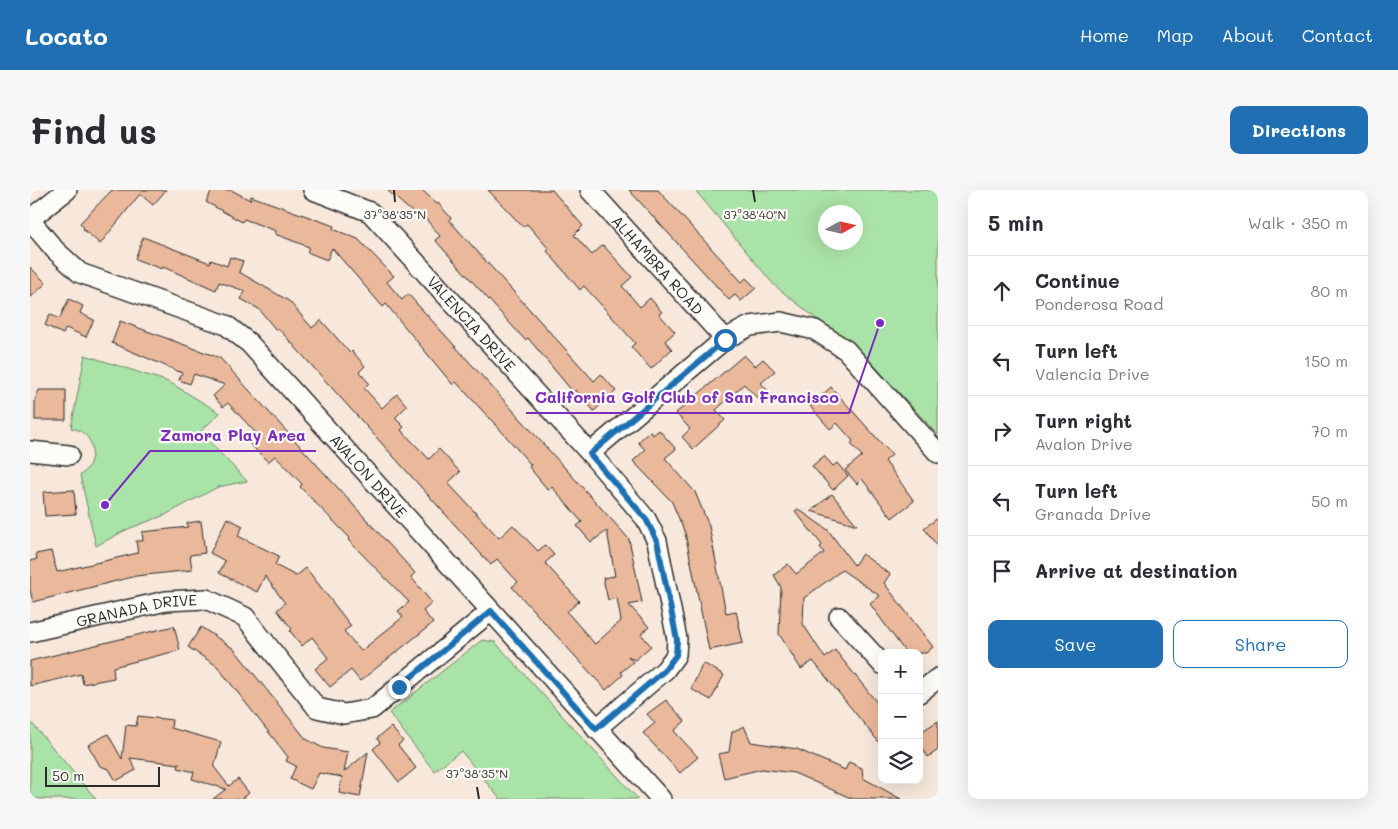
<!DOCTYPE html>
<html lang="en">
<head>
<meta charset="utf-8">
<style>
  :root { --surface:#fff; --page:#f7f7f7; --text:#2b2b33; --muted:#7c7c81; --line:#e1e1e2; --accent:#1f6fb2 }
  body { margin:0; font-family:Mali,sans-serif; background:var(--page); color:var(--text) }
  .controls { position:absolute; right:15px; bottom:15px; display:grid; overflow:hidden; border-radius:10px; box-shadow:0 5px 20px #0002 }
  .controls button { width:45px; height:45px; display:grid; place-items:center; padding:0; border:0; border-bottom:1px solid var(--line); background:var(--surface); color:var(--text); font:25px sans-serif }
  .compass { position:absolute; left:788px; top:15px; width:45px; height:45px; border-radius:50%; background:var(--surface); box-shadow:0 5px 20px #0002; rotate:82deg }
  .scale { position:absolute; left:15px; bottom:12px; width:115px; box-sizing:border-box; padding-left:5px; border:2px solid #2b2b2b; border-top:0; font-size:14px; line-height:18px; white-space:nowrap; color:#2b2b2b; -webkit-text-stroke:4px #fdfcf7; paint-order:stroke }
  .stop { position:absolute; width:15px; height:15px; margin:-11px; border:4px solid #1f6fb2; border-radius:50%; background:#fff }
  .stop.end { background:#1f6fb2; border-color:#fff; box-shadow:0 1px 5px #0008 }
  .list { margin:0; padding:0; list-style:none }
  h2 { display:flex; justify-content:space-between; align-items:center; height:65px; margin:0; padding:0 20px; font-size:21px }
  h2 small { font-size:16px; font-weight:400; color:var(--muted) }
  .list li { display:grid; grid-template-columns:32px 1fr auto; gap:15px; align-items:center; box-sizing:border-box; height:70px; padding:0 20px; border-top:1px solid var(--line) }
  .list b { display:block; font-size:19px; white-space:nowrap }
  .list p { margin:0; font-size:16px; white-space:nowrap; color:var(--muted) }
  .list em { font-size:16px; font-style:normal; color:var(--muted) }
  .actions { display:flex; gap:10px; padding:15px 20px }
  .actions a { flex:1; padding:11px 0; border:1px solid var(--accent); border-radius:10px; text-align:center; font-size:18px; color:var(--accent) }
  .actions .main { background:var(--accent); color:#fff }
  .icon { flex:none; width:28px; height:28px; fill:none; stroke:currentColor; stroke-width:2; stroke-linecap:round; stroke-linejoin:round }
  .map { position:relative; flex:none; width:908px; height:609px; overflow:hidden; border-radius:10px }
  header { display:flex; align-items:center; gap:30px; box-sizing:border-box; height:70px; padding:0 25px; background:var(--accent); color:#fff }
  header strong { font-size:24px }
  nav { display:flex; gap:28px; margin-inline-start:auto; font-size:18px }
  .intro { display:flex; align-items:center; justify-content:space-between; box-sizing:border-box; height:120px; padding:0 30px }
  h1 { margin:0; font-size:35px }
  .button { padding:12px 22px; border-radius:10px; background:var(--accent); color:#fff; font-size:18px; font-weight:700 }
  main { display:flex; gap:30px; padding:0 30px }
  aside { flex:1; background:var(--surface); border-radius:10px; box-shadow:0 5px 20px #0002 }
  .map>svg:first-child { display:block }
</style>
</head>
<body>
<header>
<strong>Locato</strong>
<nav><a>Home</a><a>Map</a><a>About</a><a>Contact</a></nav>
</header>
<div class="intro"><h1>Find us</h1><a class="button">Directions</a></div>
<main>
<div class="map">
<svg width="908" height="609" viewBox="0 0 908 609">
  <rect width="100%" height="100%" fill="#f7e8db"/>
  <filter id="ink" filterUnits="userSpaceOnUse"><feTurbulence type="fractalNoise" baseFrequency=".02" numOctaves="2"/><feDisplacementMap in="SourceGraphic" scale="10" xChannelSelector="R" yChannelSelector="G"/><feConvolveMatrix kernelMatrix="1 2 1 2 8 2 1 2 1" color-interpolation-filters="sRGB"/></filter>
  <g filter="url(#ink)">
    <g fill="#aae3a7" stroke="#6a8769" fill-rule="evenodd">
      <path d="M665,0H908V245L841,172L744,95ZM796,22H826V52H796Z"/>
      <path d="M55,165L139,192L190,223L170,242L217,291L188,297L135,325L98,339L66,356L50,285C64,277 67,253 53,243C50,240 45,239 41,238Z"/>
      <path d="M452,450L465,452L608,609H470L431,561L404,581L359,523Z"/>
      <path d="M0,531L66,609H0Z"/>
    </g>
    <g fill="#eab89b" stroke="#2b2b2b">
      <path d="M82,0H136L123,15L110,4L70,54L53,39L54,38L50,33Z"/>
      <path d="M182,0H201L220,10L221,6L304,36L303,39L328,49L364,86L357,92L372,110L378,104L599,349L612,412L599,415L619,437L611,444L621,456L605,470L598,466L603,472L591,482L593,485L576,500L482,397L488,392L467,369L461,375L248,138L246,140L229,119L211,109L215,101L189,92L186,100L133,77L132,79L105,69L113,47L180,73L181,70L197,76L200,67L213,71L209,82L259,111L282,138L291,130L320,163L322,161L335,176L329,182L339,193L334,198L352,218L367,204L377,216L365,228L374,237L371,240L399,269L409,259L430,282L418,293L469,348L483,335L508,361L515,355L524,365L515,373L549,411L537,422L565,454L591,431L587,408L578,410L573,388L585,386L577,341L561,352L547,336L552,332L522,297L518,300L499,277L501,275L474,244L426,192L423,195L356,114L353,117L302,58L297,70L277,62L279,57L245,44L246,41L214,29L212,32L176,12Z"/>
      <path d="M357,0H392L407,14L408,13L421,28L419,30L564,191L571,184L586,201L564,221L546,200L543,202L498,148L495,150L405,50L410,46L395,28L392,31Z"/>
      <path d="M458,0H522L553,36L544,45L562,65L573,55L602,87L592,96L610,117L620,108L632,122L629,124L645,142L635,151L642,159L621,179L601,157L605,153L573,117L554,96L550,100L517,61L519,59L497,34L493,37Z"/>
      <path d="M599,0H628L712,92L716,88L726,98L711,111L705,105L699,110Z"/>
      <path d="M0,77L16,93L0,108Z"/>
      <path d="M39,109L53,116L50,123L64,130L56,147L36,138L33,144L15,135L20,124L29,129Z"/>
      <path d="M90,131L190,168L385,383L381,387L402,413L393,421L403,433L330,491L321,480L300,497L285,479L298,468L282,447L272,456L260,441L262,439L247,420L255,413L235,386L227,402L189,383L195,371L180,363L197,328L213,336L208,346L249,366L245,375L266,386L276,378L321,436L314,441L331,461L373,427L368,421L379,412L318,350L320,348L270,297L272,294L245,266L238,272L216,250L225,242L198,213L193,217L183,206L195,195L164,184L160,194L149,190L152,183L82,153Z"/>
      <path d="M714,165L725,176L733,169L745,181L731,193L739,202L729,210L714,194L686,220L695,230L663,259L652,247L660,239L646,223Z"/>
      <path d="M801,197L862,265L855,271L884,311L862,328L832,289L827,294L815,280L832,266L821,254L823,251L807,233L800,239L780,216Z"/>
      <path d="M9,200H36V230H5V210Z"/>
      <path d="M629,240L646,259L635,268L665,302L679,336L696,423L706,421L713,453L679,460L655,343L642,312L603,271L615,260L608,252L620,241L623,245Z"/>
      <path d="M794,266L803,276L807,273L818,286L803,300L782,276Z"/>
      <path d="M44,300L46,324L15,326L13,302Z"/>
      <path d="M802,304L827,335L781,321Z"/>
      <path d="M768,319L798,340L824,375L832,364L860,384L854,393L903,457L896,463H876L840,414L850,406L812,380L774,408L773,434L795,468L805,460L852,519V556L783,471L771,479L749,444L751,397L744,385L758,374L766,384L794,363L790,357L792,355L765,321Z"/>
      <path d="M908,328V357L894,338Z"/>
      <path d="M171,331L175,363L160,365L162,380L106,386L3,412L0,400V371L7,369L6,364L21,361L27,382L108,363L106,351H113L112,342L158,337L157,333Z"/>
      <path d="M144,436L150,460L83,477L84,488L53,494L51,484L0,496V471Z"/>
      <path d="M171,437L204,459L276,549L293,558L318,562L314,582L338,562L330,607L309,603L312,587L289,583L281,599L260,589L266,576L256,571L258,567L187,476L158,457Z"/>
      <path d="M673,473L694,485L681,510L661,499Z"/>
      <path d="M636,510L655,531L644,541L668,567L650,583L613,543L625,533L617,524Z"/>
      <path d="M108,526L142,530L141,538L191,552L184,577L199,596L208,589L219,603L212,609H183L196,599L162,589L164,582L148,578L149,574L100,568L106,580L86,591L79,579L70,576L58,555L78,544L92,569L96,535L106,536Z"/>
      <path d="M908,531V560L898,567L889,554V543Z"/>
      <path d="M714,536L721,552L767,559L815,580L819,572L832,578L833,588L871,609H823L764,583L732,579L694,588L688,564L699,562L702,542Z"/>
      <path d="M361,537L373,551L368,555L386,578L369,592L343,559L350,553L347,548Z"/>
    </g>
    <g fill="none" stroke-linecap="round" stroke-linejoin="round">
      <defs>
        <g id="minor">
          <path id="s1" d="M283,0L340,22L560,263L616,329L627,351L647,449L646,465L635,480L566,539"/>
          <path id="s2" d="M560,0L695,149"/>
          <path d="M0,29L37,0"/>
          <path id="s3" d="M0,30L25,60L50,83L196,135L219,153L631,609"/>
          <path d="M0,261L39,265"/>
          <path d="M560,263L695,149L720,136L751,132L785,140L816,160L908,263"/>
          <path d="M809,427L852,474"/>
          <path id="s4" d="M0,442L136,411L176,409L215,427L287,518L314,524L342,519L461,421"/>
          <path d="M889,503L908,488"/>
        </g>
      </defs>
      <use href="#minor" stroke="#2b2b2b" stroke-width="22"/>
      <use href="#minor" stroke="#fdfcf7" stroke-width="19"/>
    </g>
  </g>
  <g fill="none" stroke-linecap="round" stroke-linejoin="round" filter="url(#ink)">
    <path stroke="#1f6fb2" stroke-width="6" d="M369,497L461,421L566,539L635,480L646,465L647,450L627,351L616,329L560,264L695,150"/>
  </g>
  <path fill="none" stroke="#2b2b2b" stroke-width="2" d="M364,0L365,12M723,0L725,12M447,597L449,609"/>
  <g text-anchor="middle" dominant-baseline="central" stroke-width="4.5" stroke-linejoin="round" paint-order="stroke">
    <g font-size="15" fill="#2b2b2b" stroke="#fdfcf7">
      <text stroke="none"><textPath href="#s2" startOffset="101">ALHAMBRA ROAD</textPath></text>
      <text stroke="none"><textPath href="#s1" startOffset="212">VALENCIA DRIVE</textPath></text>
      <text stroke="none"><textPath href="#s3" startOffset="436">AVALON DRIVE</textPath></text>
      <text stroke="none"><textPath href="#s4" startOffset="109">GRANADA DRIVE</textPath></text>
    </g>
  </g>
  <g font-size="12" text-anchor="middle" fill="#2b2b2b" stroke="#fdfcf7" stroke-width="4.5" stroke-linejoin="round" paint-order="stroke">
    <text x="365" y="29">37°38'35"N</text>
    <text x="725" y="29">37°38'40"N</text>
    <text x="447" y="588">37°38'35"N</text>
  </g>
  <path fill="none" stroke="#7b2cbf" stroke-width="2" d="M850 133L819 223H496M75 315L120 261H286"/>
  <g fill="#7b2cbf" stroke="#fdfcf7" stroke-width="2">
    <circle cx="850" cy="133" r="5"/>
    <circle cx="75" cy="315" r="5"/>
  </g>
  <g font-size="16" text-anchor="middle" font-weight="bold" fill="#7b2cbf" stroke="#fdfcf7" stroke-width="4.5" stroke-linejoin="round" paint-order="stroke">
    <text x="657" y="213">California Golf Club of San Francisco</text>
    <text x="203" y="251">Zamora Play Area</text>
  </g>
</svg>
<div class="controls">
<button>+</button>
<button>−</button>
<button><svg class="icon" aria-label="layers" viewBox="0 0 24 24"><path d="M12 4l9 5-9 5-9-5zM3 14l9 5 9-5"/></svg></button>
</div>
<svg class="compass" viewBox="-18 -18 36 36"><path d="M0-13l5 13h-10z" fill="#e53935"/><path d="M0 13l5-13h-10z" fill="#7c7c81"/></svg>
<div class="scale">50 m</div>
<div class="stop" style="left:695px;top:150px"></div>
<div class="stop end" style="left:369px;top:497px"></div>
</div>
<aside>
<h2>5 min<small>Walk · 350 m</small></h2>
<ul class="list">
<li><svg class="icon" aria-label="ahead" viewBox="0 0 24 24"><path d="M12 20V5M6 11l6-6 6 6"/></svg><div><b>Continue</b><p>Ponderosa Road</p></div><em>80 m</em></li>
<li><svg class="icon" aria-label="left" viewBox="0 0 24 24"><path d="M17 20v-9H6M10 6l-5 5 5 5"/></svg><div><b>Turn left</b><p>Valencia Drive</p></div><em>150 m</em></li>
<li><svg class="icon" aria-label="right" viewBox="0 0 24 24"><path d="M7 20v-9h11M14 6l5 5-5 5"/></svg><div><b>Turn right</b><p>Avalon Drive</p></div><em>70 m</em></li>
<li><svg class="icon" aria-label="left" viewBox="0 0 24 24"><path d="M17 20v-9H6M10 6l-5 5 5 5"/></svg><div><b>Turn left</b><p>Granada Drive</p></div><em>50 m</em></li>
<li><svg class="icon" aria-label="arrive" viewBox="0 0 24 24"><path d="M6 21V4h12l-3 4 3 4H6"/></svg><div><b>Arrive at destination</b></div></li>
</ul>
<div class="actions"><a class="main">Save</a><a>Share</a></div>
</aside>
</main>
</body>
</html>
